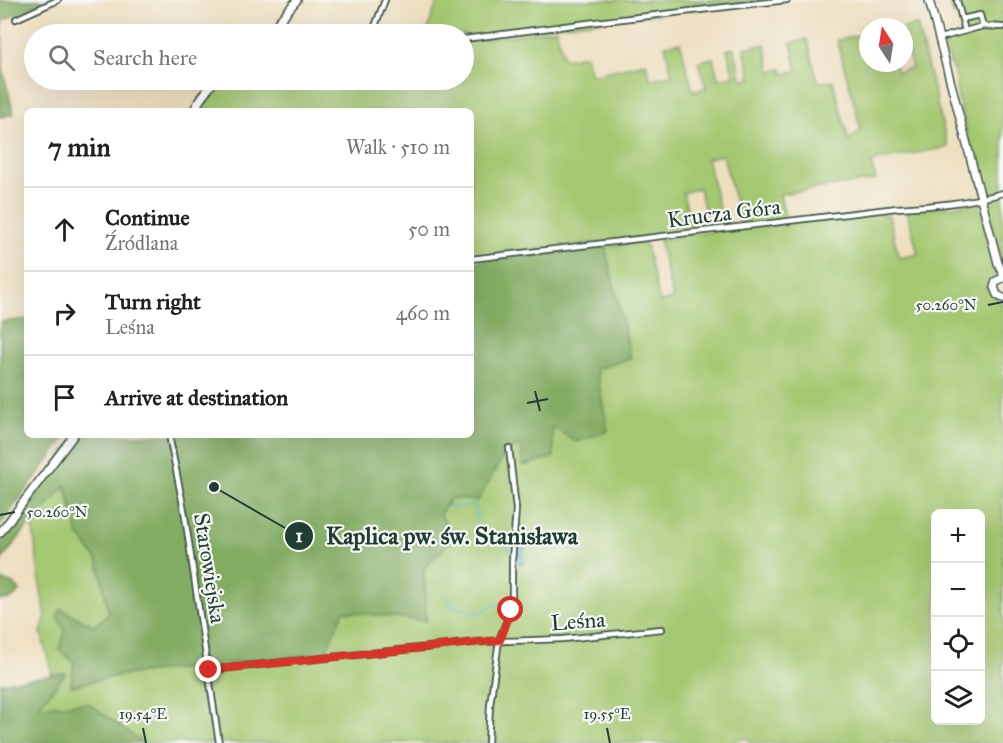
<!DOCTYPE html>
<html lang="en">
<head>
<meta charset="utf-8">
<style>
  :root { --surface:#fff; --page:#f6f6f6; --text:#202124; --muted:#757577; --line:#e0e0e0 }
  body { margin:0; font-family:"IM FELL Great Primer",serif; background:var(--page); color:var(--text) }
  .controls { position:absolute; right:18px; bottom:18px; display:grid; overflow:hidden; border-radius:9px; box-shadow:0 6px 24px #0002 }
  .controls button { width:54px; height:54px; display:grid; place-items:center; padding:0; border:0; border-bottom:2px solid var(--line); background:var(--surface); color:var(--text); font:30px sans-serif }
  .compass { position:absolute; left:859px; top:18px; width:54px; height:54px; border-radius:50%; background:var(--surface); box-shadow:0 6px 24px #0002; rotate:348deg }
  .stop { position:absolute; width:18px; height:18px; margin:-14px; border:4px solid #d93025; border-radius:50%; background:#fff }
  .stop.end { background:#d93025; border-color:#fff; box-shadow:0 2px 6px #0008 }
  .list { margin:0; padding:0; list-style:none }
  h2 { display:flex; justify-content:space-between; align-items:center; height:78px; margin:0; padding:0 24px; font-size:26px }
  h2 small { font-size:20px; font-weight:400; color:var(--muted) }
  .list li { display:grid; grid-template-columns:39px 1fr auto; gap:18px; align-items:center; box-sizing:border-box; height:84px; padding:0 24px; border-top:2px solid var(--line) }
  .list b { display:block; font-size:22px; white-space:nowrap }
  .list p { margin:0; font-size:20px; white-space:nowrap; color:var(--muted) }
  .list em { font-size:20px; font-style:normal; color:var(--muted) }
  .icon { flex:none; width:33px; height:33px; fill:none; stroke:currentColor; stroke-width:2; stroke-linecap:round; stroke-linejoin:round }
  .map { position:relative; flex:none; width:1003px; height:743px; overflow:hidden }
  .search { position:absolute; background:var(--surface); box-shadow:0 6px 24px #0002; left:24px; top:24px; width:450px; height:66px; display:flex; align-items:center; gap:15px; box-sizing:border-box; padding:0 21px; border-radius:33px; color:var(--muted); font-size:22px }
  .panel { position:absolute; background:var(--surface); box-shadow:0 6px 24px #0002; left:24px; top:108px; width:450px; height:330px; border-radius:9px }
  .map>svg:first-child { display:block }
</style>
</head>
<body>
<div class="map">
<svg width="1003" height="743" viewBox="0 0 1003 743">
  <rect width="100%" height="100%" fill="#f6f6f2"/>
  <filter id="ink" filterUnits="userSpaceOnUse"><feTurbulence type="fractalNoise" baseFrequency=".0167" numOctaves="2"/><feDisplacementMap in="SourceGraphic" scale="12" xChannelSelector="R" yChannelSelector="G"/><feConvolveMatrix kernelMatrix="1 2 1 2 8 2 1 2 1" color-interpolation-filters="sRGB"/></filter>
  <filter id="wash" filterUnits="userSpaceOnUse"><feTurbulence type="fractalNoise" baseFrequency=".008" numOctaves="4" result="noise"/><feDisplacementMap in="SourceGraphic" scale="24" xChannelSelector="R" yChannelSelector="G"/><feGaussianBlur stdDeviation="1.35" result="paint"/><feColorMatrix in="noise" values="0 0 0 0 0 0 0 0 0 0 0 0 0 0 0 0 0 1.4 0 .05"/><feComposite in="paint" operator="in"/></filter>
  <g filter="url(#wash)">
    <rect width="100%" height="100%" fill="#eedfbf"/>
    <g fill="#a4c871" stroke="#628252" stroke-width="1.5" fill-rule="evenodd">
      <path d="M438,0H774L496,33L464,38V34H426Z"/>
      <path d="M949,0H1003V263L980,184L958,98L956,86L958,81L957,78H956C954,69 940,47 948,40C952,37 958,36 963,34L958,14H953Z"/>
      <path d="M917,25L948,147L871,162L876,180L780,194L786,221L741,226L723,155L707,158L720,213L706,215L699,188L683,193L693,231L471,258V111H195L212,88L220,80H464V42L556,29L564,59L585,55L591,75L646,63L650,79L672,75L665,45L680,42L693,91L706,88L698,62L713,58L718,79L734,76L727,50L734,48L742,80L751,78L744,48L765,44L771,71L782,69L783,74L797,71L791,43L807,39L818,82L833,81L849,141L861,129L837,40L868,33V63H894L897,72L912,68L904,38V28Z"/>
      <path d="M976,202H978L982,211L995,273L991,285V289L993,294L1002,304L1003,308V743H750L749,738L733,741V743H143L137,739L38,706L65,674L52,675L41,632L46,616L41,591L32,521L44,510L65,485L78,534L98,561L109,613L94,626L61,609L65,631L74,662L71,686L121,675L205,666L344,611L426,621L424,567L453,539V534L439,514L451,498L505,451L521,445L523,466L551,427L607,431L596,369L631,358L605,247L645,242L660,302L673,299L659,240L692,234L874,213L889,216L899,258L918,254L907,210L955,206ZM936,514H980V720H936Z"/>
    </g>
    <g fill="#83ac63" stroke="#51744c" stroke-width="1.5">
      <path d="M0,0H48L2,21L3,71L14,114L0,117Z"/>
      <path d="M605,247L631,358L596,369L608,431L577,442L552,427L554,457L523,466L521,445L506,451L478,501L451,498L440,514L455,537L424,568L426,621L344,611L325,653L121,675L71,686L74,662L59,650L65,631L57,616L61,609L94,626L109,613L98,561L78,534L66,485L44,510L32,521L0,562V539L78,435H471V262Z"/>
      <path d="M27,319V435H67L0,525V322Z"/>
      <path d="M0,580C9,582 15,583 20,591C14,598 9,601 0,600Z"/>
      <path d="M66,673L39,706L88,703L143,743H0V683Z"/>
    </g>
    <path fill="#4bb7c7" stroke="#357a7e" stroke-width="1.5" d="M522,525L523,529H524L525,541L523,552L524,553L522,556L524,557L522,558L524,563L522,565L521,562L520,564L519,562L516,563L515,560V548L519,545C517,540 518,528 522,525Z"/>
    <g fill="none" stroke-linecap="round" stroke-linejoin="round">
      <g stroke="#4bb7c7" stroke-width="1.5">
        <path d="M447,507C454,508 467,505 475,505L477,519L476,529C484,530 496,532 501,538C505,542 505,546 510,550"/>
        <path d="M523,542H533L532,544L536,543L538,546C546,546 553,551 560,552"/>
        <path d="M443,594L454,608L468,610L474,613L485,610L492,605H506"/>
      </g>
    </g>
  </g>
  <g filter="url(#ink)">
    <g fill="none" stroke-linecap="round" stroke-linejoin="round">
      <defs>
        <g id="street">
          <path d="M957,0L965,31"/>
          <path d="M16,19L58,0"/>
          <path d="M962,19L980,15L983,26"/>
          <path d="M372,34L385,0"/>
          <path d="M940,38L983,26L1003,27"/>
          <path d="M464,39L596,22L787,0"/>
          <path d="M471,259L897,208C933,206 969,203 1003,193"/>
          <path d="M169,435L184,510L219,743"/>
          <path d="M209,670L478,642L563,639L662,629"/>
          <path d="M488,743L490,705L499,640L511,610L512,602V561L516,509L509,448"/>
        </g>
        <g id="secondary">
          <path d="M929,0L998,263L1003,274"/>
          <path d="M268,34L297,0"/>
          <path d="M193,111L202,97L215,80"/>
          <path d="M1003,278L996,281L994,287L997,295L1003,298"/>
          <path d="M0,533L74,435"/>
        </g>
      </defs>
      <use href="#street" stroke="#3e5549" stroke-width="8"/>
      <use href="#secondary" stroke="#3e5549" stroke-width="10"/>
      <use href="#street" stroke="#fff" stroke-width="4.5"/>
      <use href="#secondary" stroke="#fff" stroke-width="7"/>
    </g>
  </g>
  <g fill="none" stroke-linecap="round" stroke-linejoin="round" filter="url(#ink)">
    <path stroke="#d93025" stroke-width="8" d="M209,670L500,640L511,610"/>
  </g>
  <path fill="none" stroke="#1f3d34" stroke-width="2" d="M988,305L1003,302M535,391L540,411M527,403L548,399M0,515L15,512M143,728L146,743M607,728L610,743"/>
  <g text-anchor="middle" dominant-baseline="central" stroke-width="4.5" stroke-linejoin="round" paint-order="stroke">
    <g font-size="22" fill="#1f3d34" stroke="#f6f6f2">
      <text transform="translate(724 213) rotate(-7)">Krucza Góra</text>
      <text transform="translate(210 568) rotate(81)">Starowiejska</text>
      <text transform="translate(578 621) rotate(-4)">Leśna</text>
    </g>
  </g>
  <g font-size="15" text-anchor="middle" fill="#1f3d34" stroke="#f6f6f2" stroke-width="4.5" stroke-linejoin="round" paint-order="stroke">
    <text x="946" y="310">50.260°N</text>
    <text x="57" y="517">50.260°N</text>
    <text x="143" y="719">19.54°E</text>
    <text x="607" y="719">19.55°E</text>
  </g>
  <path fill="none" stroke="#1f3d34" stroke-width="2" d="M214 487L299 536"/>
  <g fill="#1f3d34" stroke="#f6f6f2" stroke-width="2">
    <circle cx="214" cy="487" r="6"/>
    <circle cx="299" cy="536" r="15"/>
  </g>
  <g font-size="18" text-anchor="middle" font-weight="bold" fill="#fff">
    <text x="299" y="542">1</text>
  </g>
  <g font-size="24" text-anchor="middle" font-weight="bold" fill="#1f3d34" stroke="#f6f6f2" stroke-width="4.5" stroke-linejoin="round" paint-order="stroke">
    <text x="452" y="544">Kaplica pw. św. Stanisława</text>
  </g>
</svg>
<div class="controls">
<button>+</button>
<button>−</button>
<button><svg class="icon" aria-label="locate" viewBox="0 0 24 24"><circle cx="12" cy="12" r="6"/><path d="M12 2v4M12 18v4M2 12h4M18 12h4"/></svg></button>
<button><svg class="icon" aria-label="layers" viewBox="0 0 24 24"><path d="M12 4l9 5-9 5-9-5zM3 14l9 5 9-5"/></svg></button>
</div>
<svg class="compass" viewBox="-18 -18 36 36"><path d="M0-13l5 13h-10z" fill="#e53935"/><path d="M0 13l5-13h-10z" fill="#757577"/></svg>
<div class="stop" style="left:511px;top:610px"></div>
<div class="stop end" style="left:209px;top:670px"></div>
<div class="search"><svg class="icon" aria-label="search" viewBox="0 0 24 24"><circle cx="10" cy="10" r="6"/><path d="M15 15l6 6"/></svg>Search here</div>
<section class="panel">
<h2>7 min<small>Walk · 510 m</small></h2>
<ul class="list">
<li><svg class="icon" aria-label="ahead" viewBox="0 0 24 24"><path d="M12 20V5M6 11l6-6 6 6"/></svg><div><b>Continue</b><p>Źródlana</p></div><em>50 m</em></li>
<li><svg class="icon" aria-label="right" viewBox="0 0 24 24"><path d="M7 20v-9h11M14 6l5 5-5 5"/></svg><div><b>Turn right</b><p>Leśna</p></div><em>460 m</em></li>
<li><svg class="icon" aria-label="arrive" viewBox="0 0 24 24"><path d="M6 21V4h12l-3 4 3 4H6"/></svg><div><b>Arrive at destination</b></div></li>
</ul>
</section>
</div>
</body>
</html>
